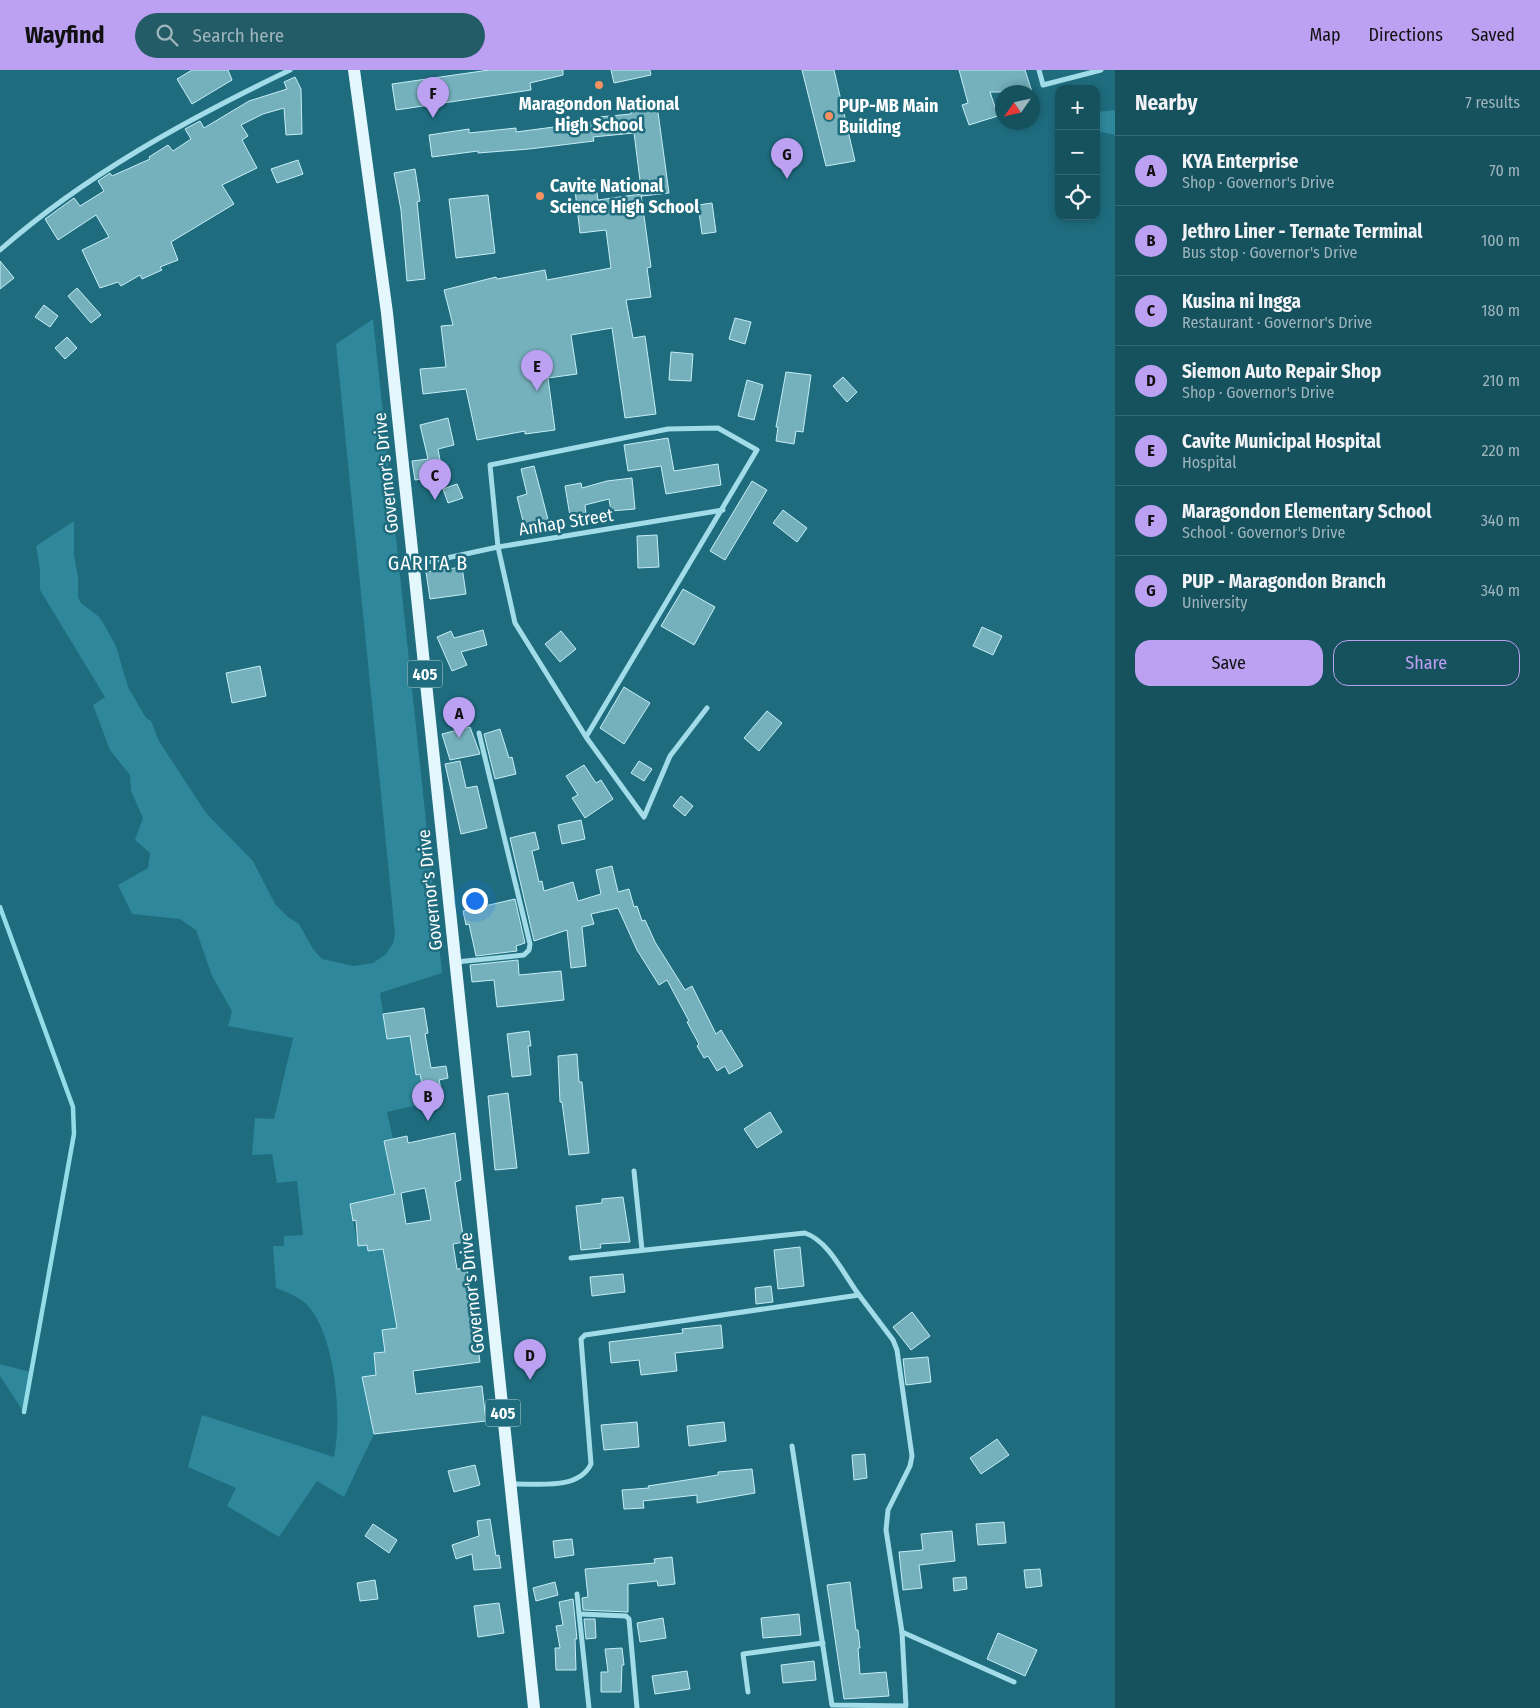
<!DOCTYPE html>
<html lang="en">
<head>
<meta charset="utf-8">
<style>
  :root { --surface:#16515e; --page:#235b67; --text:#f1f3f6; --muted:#9eb5bc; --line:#356873; --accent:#bca0f2 }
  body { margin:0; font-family:"Fira Sans Condensed",sans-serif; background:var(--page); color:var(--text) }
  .controls { position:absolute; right:15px; top:15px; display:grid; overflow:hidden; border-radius:10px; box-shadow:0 2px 8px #0003 }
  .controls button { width:45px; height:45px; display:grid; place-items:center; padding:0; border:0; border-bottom:1px solid var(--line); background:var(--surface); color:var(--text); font:25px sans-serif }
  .compass { position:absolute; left:995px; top:15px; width:45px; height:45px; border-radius:50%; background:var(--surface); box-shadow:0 2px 8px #0003; rotate:236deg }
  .you { position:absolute; left:474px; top:830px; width:18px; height:18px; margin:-12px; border:4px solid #fff; border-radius:50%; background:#1a73e8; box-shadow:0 0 0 8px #1a73e833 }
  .badge { display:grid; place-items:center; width:32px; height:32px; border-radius:50%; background:var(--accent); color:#111; font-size:16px; font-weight:700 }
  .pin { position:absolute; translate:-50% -41px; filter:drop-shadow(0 1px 2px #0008) }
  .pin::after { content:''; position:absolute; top:26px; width:18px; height:15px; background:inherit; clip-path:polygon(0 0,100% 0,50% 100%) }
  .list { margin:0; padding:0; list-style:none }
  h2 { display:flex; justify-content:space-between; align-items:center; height:65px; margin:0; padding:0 20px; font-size:21px }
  h2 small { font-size:16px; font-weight:400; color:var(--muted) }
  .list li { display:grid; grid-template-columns:32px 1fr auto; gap:15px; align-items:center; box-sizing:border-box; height:70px; padding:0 20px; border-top:1px solid var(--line) }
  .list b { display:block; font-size:19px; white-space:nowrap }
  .list p { margin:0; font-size:16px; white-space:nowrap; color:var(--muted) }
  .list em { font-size:16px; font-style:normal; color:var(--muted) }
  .actions { display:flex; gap:10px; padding:15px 20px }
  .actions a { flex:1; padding:11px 0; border:1px solid var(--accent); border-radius:15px; text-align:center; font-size:18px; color:var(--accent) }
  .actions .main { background:var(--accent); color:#111 }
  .icon { flex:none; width:28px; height:28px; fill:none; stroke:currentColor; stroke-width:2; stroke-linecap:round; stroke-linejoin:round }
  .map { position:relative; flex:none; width:1115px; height:1638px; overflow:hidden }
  header { display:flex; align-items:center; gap:30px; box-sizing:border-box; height:70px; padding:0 25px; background:var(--accent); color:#111 }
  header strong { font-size:24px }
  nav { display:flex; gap:28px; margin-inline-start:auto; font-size:18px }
  .search { width:350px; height:45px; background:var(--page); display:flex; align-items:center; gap:12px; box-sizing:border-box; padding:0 18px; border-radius:28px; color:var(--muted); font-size:19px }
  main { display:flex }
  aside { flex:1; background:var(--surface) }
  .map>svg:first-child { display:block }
</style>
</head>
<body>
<header>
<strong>Wayfind</strong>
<div class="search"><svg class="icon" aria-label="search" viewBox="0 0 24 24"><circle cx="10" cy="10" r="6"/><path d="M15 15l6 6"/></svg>Search here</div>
<nav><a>Map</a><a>Directions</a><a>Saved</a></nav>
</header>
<main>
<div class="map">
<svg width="1115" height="1638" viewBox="0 0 1115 1638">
  <rect width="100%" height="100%" fill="#1e6c7e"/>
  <g fill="#2e879a">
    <path d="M1115,40V65L1096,61V42Z"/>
    <path d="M373,249L442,903L380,923L387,969L410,966L416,1005H420L426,1033L387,1042L393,1069L384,1072L395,1124L350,1134L358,1176L367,1175L368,1181L383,1179L397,1258L382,1260L385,1282L374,1283L376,1305L362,1307L374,1364L344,1427L317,1411L279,1467L227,1436L236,1418L188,1397L202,1345L334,1387C342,1347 336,1270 309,1237C301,1227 288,1223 276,1218L273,1176H284V1166L303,1165L297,1111L277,1113L272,1084L252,1085L255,1048L274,1049L293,968L228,956L232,941L212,906L196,860L180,849L132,844L118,815L148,798L150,783L135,770L143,748L131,721L130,705L110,680L93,635L105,627L40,520V500L36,476L74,451V485L78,507V527L81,533L98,546L102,551L116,576L128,617L146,648L151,651L159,671L206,743L253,791L275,834L288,847L299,854L313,879L322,889L354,896L373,893L386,884L393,873L395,864L336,274Z"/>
    <path d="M0,1294L30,1302L23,1341L0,1306Z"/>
  </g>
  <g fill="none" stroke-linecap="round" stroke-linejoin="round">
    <path stroke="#95dce9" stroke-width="4.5" d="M0,837L73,1037L74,1064L24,1342"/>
  </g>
  <g fill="#75b0bd" stroke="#c5eef6" fill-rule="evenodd">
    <path d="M192,0H228L232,10L192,34L177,9Z"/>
    <path d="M489,0H563V5L530,13L531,20L396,40L392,14Z"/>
    <path d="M611,0H650L651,5L614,13Z"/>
    <path d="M802,0H834L855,91L826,96Z"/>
    <path d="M959,0H1025L1032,22H990L998,46L969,55L962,35L968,33Z"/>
    <path d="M295,7L301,19L302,64L286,65L284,38L263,44L241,55L248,66L242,70L257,98L222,115L234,134L171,172L178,190L160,197L162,200L142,209L140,205L121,216L118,212L100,218L82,180L109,167L96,145L58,170L45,149L74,128L80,136L104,121L98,111L110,103L112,106L150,89L149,87L168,75L173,81L191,69L185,59L200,51L204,58L249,31L287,19L284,12Z"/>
    <path d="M657,35L669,123L642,126L634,63L593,67L594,71L529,79L478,83V81L432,87L429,65L469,59V63L516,58V62L599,51V47L631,44V38Z"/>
    <path d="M298,90L303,104L277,113L271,99Z"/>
    <path d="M415,99L420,131L417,132L425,209L407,211L401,140L394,103Z"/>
    <path d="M595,110L598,130L641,124L651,197L647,198L651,227L626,230L633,268L645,266L656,344L625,348L612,258L571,265L577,304L548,308L555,360L525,364V361L477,370L466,319L423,324L420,299L446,297L441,256L453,255L444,220L496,207L497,209L545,200L547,210L611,198L606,160L580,163L574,112Z"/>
    <path d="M488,125L495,183L456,188L449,129Z"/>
    <path d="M712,133L716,162L702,164L698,135Z"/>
    <path d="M0,191L14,208L0,219Z"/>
    <path d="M77,218L101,245L91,253L68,226Z"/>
    <path d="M44,235L58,246L50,257L35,247Z"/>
    <path d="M735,248L751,252L745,274L729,269Z"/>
    <path d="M67,267L77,278L65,289L55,278Z"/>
    <path d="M671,282L693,284L691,311L669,310Z"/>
    <path d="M786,302L811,305L803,362L796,361L794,374L776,371L778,357H776Z"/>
    <path d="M843,307L857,322L847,332L833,316Z"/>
    <path d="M747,310L763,315L754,350L738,346Z"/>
    <path d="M448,348L454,375L438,379L443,406L415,410L412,391L428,389L420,355Z"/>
    <path d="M668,368L674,401L718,394L721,415L666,424L661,396L628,401L624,375Z"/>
    <path d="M534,396L549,453L525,459L517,427L527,424L521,399Z"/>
    <path d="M632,408L635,439L611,441L609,429L585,435L586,444L570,446L565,416L581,413L582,418L607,411Z"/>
    <path d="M752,411L767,420L725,490L710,481Z"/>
    <path d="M457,414L463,428L448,433L443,419Z"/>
    <path d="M783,440L807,458L797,472L773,453Z"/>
    <path d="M657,465L659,497L638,498L637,466Z"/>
    <path d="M462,497L466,524L430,529L426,502Z"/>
    <path d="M683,519L715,537L694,575L661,556Z"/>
    <path d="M982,557L1002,566L993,585L973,576Z"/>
    <path d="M483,560L487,575L461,582L467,595L452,601L437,567L451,561L454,568Z"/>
    <path d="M561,561L576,579L560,592L545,574Z"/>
    <path d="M260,596L266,626L232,633L226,603Z"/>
    <path d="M624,617L650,633L624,674L600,658Z"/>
    <path d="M767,641L782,653L759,681L744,668Z"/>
    <path d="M470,657L480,684L450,690L442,664Z"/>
    <path d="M500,659L509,688L512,687L516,704L495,709L484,664Z"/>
    <path d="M460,691L466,718L477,716L487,758L461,764L445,694Z"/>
    <path d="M639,691L652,699L644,711L631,703Z"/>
    <path d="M584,695L596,713L601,710L613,729L585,748L572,728L578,725L566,706Z"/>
    <path d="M681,726L693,736L685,746L673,736Z"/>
    <path d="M581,750L585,769L562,774L558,755Z"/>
    <path d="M535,762L539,779L532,781L539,812L542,811L544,821L573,812L578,831L601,824L596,800L612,796L618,822L629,819L634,837L637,836L642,851L645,850L655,872L685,920L692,916L716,964L721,960L743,996L729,1004L725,996L717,1001L708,986L704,988L697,976L699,974L687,952L689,951L667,910L659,915L637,880L618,838L591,844L594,854L582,857L586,896L571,898L567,860L534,871L510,768Z"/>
    <path d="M515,829L525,873L516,876L517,881L476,886L469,854L466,855L463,841Z"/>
    <path d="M518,890L519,905L561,901L564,930L497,937L494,910L472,912L470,895Z"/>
    <path d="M424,938L428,963L425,964L431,998L446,996L448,1008L439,1010L443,1029L426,1033L420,1004L416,1005L410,966L387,969L383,944Z"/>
    <path d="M529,961L531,976H528L531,1005L512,1007L507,964Z"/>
    <path d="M577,984L579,1012H582L589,1083L569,1085L562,1032H560L558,986Z"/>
    <path d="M508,1023L517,1098L495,1100L488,1026Z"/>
    <path d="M770,1042L782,1062L757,1078L744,1059Z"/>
    <path d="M455,1063L461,1110L455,1112L464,1172L453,1174L457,1199L467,1198L480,1292L413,1301L416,1324L482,1316L486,1351L374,1364L362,1307L376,1305L374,1283L385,1282L382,1260L397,1258L383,1179L368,1181L367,1175L358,1176L356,1150L353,1151L350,1134L395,1124L384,1071L407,1066L408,1073ZM425,1118L431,1150L406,1154L401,1123Z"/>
    <path d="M623,1127L630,1172L600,1174L601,1178L581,1180L576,1136L602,1133V1129Z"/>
    <path d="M800,1177L804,1216L778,1219L774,1180Z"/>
    <path d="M623,1204L625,1222L592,1226L590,1207Z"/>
    <path d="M771,1216L773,1232L756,1234L755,1218Z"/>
    <path d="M912,1242L930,1266L911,1280L893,1257Z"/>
    <path d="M721,1255L723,1278L675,1283L677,1301L641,1305L639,1290L611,1293L609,1272L683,1263L682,1259Z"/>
    <path d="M928,1287L931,1312L906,1315L903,1289Z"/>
    <path d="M637,1352L639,1377L604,1380L601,1355Z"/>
    <path d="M724,1352L726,1371L689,1376L687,1356Z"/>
    <path d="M997,1369L1009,1385L981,1404L970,1388Z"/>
    <path d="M865,1384L867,1408L854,1410L852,1385Z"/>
    <path d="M475,1395L480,1415L454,1422L448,1401Z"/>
    <path d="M752,1399L755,1423L697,1433V1425L643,1431L644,1438L624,1439L622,1420L649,1418L648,1416L718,1405V1402Z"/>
    <path d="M490,1449L496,1486L499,1485L501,1498L474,1500L472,1484L456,1489L452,1475L479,1466L477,1451Z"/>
    <path d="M1004,1452L1006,1473L978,1475L976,1454Z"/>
    <path d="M373,1454L397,1470L389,1483L365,1466Z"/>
    <path d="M952,1461L955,1491L919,1495L922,1518L903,1520L899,1482L923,1480L921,1464Z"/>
    <path d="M572,1469L574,1485L555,1488L553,1471Z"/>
    <path d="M672,1487L675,1514L658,1516L657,1511L628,1514V1542L583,1540L582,1528L588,1527L585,1499L655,1493L654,1489Z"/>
    <path d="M1040,1499L1042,1516L1026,1518L1024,1500Z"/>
    <path d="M966,1507L967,1519L954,1521L953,1508Z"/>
    <path d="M375,1510L378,1529L360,1531L357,1513Z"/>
    <path d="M555,1512L558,1525L536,1531L533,1518Z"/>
    <path d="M850,1512L856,1560H858L860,1578H858L860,1604L886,1602L889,1626L844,1629L827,1515Z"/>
    <path d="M573,1529L577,1569H575L576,1600H556L555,1578H560L556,1556L563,1555L559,1532Z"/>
    <path d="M499,1533L504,1563L478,1567L474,1536Z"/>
    <path d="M799,1544L801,1565L763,1568L761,1548Z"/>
    <path d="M663,1548L666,1568L640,1572L637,1553Z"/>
    <path d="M584,1549H595L596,1568L586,1569Z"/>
    <path d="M998,1563L1037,1580L1025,1606L987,1589Z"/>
    <path d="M622,1578L624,1595H622L621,1622H601V1602H608L605,1579Z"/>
    <path d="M814,1591L816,1610L783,1613L781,1595Z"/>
    <path d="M687,1601L690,1619L655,1624L652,1606Z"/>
  </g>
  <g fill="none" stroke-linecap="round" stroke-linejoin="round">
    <g stroke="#a1dce8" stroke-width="5">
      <path d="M1039,0L1043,15L1101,0"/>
      <path d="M0,180C85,105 188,49 290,0"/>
      <path d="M414,495L498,477L723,440"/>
      <path d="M586,667L757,380L718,358L668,359L490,395L498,477L515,553L586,667L644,747L670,686L707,638"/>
      <path d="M456,892L524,885L529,880L530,874L479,663"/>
      <path d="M634,1101L642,1180"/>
      <path d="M571,1188L805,1163C829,1171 844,1205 859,1225"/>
      <path d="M511,1414C537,1413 578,1421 591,1394L581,1269L585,1265L859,1225L893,1270L897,1280L912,1386L910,1396L888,1440L886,1460L902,1562L906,1636L832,1635L792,1376"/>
      <path d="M577,1524L589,1638"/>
      <path d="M580,1544L626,1546L629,1549L637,1638"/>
      <path d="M902,1562L1014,1612"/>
      <path d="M748,1622L743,1584L823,1573"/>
    </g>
    <path stroke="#e3f7fd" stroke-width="12" d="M354,0L387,243L534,1638"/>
  </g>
  <g fill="#f69260" stroke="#1e6c7e" stroke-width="2">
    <circle cx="599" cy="15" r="5"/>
    <circle cx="829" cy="46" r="5"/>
    <circle cx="540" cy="126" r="5"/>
  </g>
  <g text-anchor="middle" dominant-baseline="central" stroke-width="5" stroke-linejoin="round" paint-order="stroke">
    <g fill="#1e6c7e" stroke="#bcd3d8" stroke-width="1">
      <rect x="407.5" y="590.5" width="35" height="27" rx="4"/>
      <rect x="485.5" y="1329.5" width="35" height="27" rx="4"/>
    </g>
    <g font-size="16" font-weight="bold" fill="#fff">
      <text x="425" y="604">405</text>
      <text x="503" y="1343">405</text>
    </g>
    <g font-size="18" font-weight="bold" fill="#fff" stroke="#1e6c7e" text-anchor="start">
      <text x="599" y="34" text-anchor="middle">Maragondon National<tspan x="599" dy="21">High School</tspan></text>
      <text x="839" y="36">PUP-MB Main<tspan x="839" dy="21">Building</tspan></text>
      <text x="550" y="116">Cavite National<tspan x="550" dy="21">Science High School</tspan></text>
    </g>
    <g font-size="18" fill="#fff" stroke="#1e6c7e">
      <text transform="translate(386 403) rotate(-96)">Governor's Drive</text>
      <text transform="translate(566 452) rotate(-9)">Anhap Street</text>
      <text transform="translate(430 820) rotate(-96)">Governor's Drive</text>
      <text transform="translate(472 1223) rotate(-96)">Governor's Drive</text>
    </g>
    <g font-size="20" letter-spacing="1" fill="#fff" stroke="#1e6c7e">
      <text x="428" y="493">GARITA B</text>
    </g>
  </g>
</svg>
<div class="controls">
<button>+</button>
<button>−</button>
<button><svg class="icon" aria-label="locate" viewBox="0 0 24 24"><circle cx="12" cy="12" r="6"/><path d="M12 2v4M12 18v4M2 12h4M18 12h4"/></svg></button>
</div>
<svg class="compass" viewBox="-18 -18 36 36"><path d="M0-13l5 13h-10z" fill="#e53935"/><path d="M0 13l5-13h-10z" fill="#9eb5bc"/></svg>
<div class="you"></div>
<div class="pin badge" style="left:459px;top:668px">A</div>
<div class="pin badge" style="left:428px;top:1051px">B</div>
<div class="pin badge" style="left:435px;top:430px">C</div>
<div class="pin badge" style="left:530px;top:1310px">D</div>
<div class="pin badge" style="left:537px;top:321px">E</div>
<div class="pin badge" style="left:433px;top:48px">F</div>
<div class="pin badge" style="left:787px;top:109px">G</div>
</div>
<aside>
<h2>Nearby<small>7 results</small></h2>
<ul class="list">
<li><span class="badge">A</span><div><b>KYA Enterprise</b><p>Shop · Governor's Drive</p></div><em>70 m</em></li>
<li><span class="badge">B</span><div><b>Jethro Liner - Ternate Terminal</b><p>Bus stop · Governor's Drive</p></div><em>100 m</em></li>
<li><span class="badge">C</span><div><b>Kusina ni Ingga</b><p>Restaurant · Governor's Drive</p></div><em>180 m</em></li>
<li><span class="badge">D</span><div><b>Siemon Auto Repair Shop</b><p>Shop · Governor's Drive</p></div><em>210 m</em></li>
<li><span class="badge">E</span><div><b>Cavite Municipal Hospital</b><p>Hospital</p></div><em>220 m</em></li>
<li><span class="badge">F</span><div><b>Maragondon Elementary School</b><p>School · Governor's Drive</p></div><em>340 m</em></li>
<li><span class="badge">G</span><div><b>PUP - Maragondon Branch</b><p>University</p></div><em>340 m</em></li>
</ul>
<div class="actions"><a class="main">Save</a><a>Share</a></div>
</aside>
</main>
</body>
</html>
